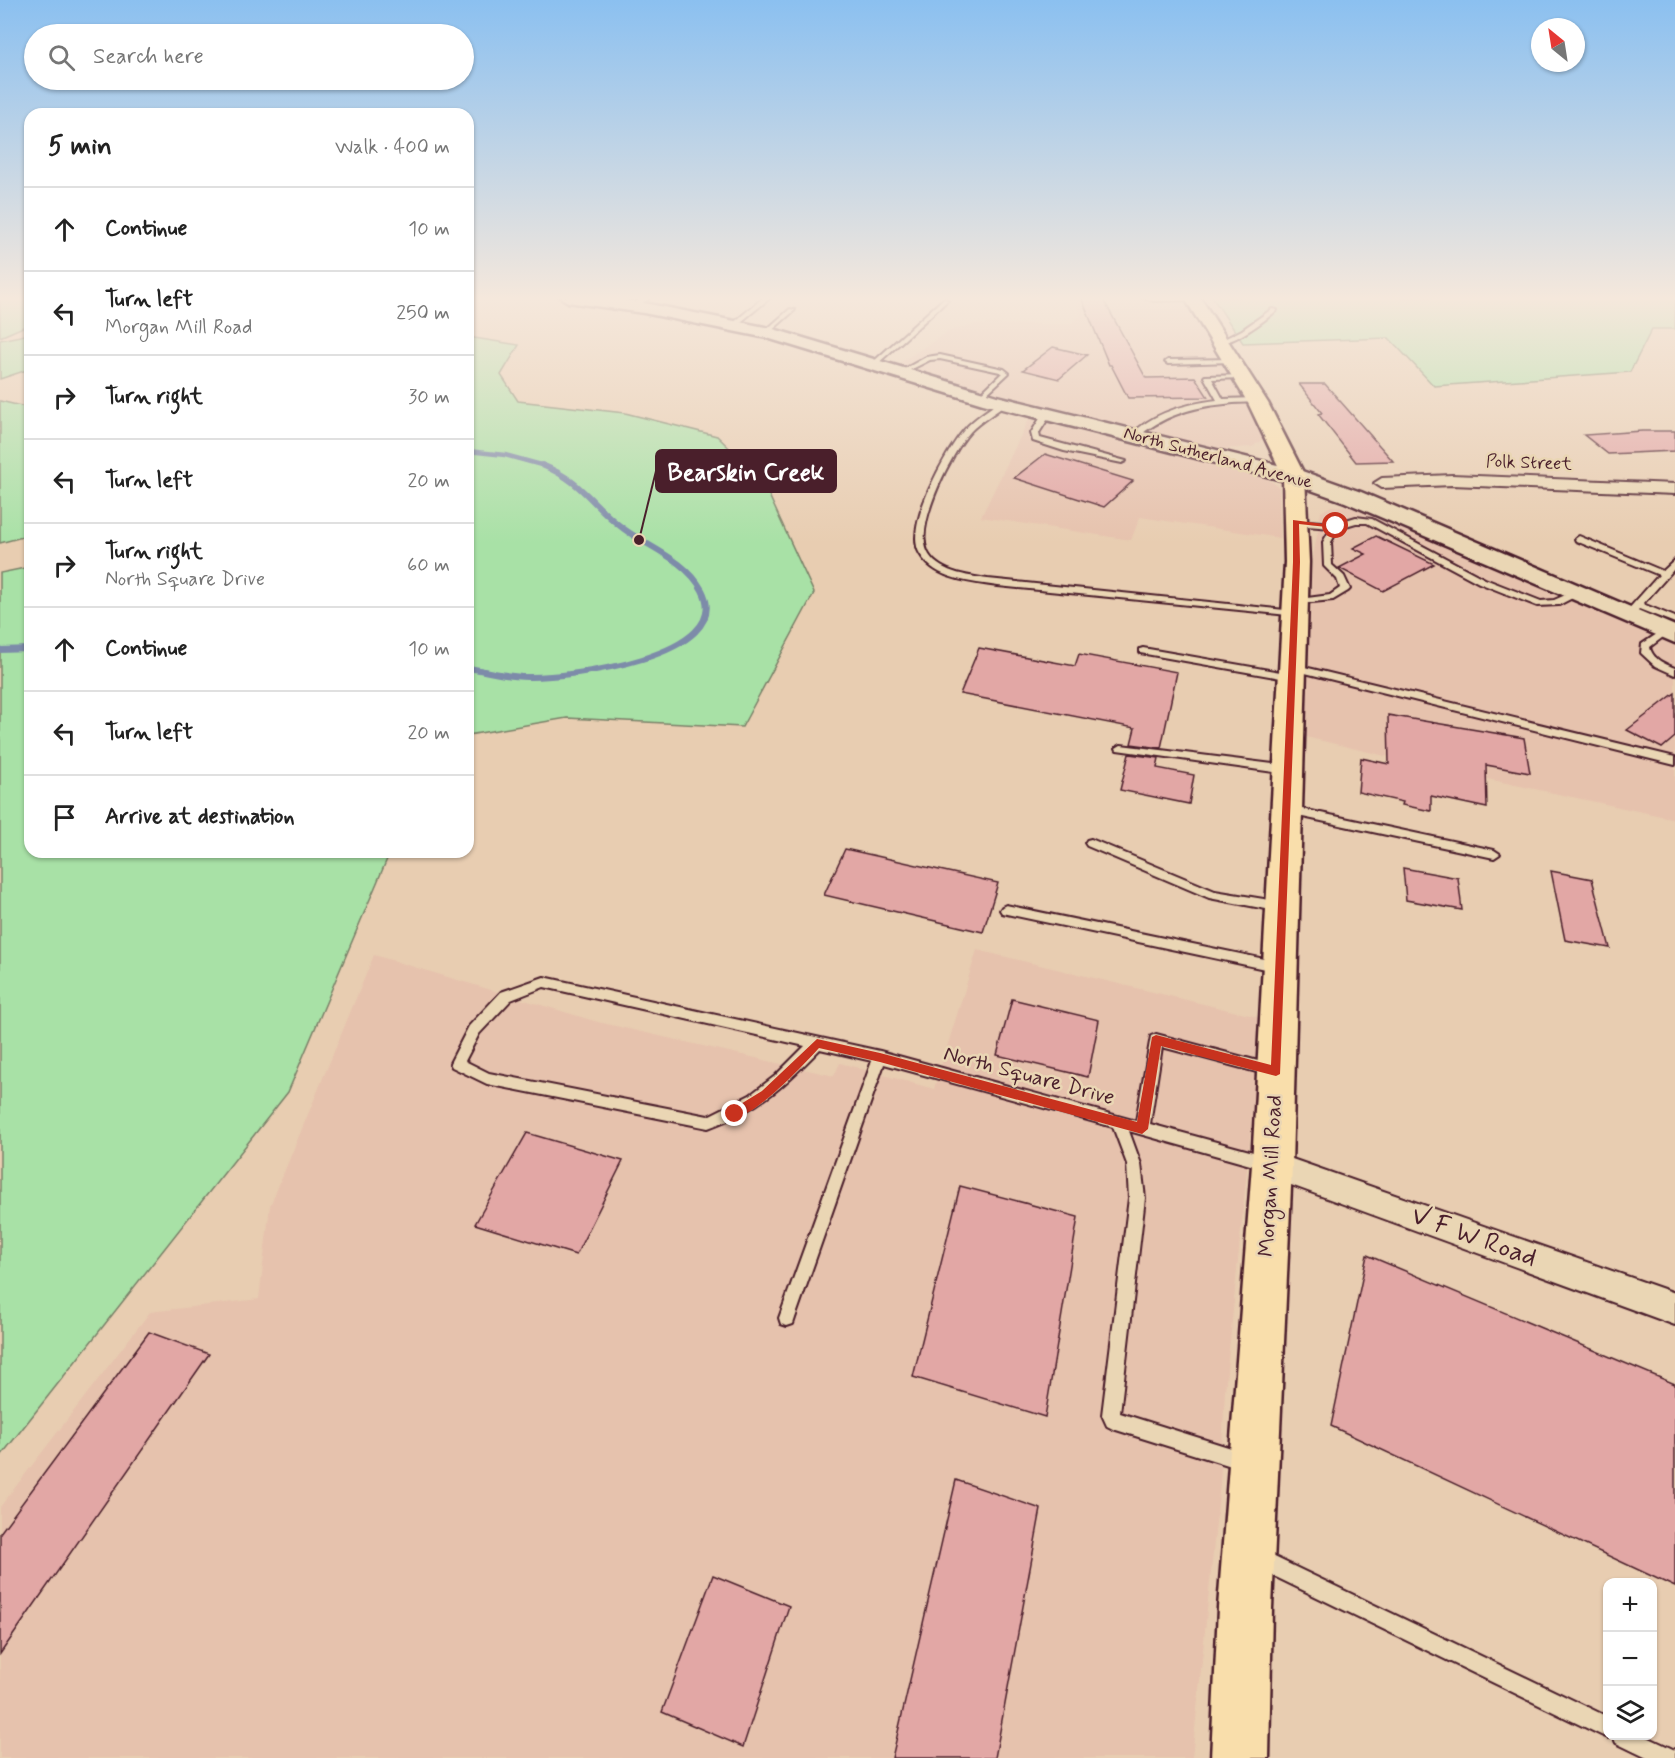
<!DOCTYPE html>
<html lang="en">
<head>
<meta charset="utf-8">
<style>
  :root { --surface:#fff; --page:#f6f6f6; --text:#222; --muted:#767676; --line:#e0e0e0 }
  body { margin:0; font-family:Mynerve,sans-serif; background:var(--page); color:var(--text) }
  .controls { position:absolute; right:18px; bottom:18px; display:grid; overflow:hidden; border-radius:12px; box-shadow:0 2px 4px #0004 }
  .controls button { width:54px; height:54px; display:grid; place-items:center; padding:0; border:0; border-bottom:2px solid var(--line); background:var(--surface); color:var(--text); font:30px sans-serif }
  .compass { position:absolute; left:1531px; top:18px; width:54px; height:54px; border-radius:50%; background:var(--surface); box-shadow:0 2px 4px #0004; rotate:330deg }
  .stop { position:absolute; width:18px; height:18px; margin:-14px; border:4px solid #c8321e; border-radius:50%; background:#fff }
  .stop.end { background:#c8321e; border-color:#fff; box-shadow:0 2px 6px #0008 }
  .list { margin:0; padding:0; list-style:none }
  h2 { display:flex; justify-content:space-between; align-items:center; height:78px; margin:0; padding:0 24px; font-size:26px }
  h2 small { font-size:20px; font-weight:400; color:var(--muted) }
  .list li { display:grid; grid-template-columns:39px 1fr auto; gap:18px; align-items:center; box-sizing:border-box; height:84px; padding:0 24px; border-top:2px solid var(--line) }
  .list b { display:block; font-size:22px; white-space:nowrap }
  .list p { margin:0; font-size:20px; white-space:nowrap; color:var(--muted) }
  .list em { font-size:20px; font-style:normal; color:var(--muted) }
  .icon { flex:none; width:33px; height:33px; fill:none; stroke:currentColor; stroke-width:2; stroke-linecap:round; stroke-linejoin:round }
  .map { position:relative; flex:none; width:1675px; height:1758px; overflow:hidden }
  .search { position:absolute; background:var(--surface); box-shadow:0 2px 4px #0004; left:24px; top:24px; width:450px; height:66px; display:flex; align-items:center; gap:15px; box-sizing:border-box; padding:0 21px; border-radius:33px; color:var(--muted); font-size:22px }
  .panel { position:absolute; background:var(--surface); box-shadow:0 2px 4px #0004; left:24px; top:108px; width:450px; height:750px; border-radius:18px }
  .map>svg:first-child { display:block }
</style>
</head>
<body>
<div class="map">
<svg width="1675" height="1758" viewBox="0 0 1675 1758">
  <rect width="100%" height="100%" fill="#e8cdb1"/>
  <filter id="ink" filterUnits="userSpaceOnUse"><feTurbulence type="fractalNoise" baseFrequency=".0167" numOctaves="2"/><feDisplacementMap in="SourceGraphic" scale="12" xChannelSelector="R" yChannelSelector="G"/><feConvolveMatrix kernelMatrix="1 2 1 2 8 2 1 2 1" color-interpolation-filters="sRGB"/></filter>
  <g filter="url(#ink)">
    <g fill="#e6c2ad">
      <path d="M1075,297H1184L1228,367L1266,437L1252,447L1219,449L1046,408L898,364L949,331L977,324H1070L1081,316Z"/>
      <path d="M1029,419L1266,478L1279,487L1280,538L1140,517L1131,540L981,517Z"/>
      <path d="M1331,506L1362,508L1675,644V819L1427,766L1306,737L1312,564L1321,512Z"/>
      <path d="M977,950L1262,1018L1225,1391L1220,1484L1192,1758H0V1507L150,1312L259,1299L270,1206L374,955L598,1022L834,1076L840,1063L934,1089Z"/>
    </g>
    <g fill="#a8e1a6" stroke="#798068" stroke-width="1.5">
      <path d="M0,297H30V324L0,337Z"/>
      <path d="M1212,297H1675V329H1652L1630,372L1434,386L1389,338L1243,343Z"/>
      <path d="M30,334V369L0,379V340Z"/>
      <path d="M468,337L519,345L501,375L518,401L625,413L717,436L762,480L814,593L742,727L567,718L468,735Z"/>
      <path d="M0,401L30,408V535L0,543Z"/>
      <path d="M30,567V852H390L288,1092L0,1457V573Z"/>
    </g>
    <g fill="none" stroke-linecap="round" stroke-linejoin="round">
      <path stroke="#7d8ba9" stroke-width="4.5" d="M468,451L505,455L545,466"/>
      <g stroke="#7d8ba9" stroke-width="6">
        <path d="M0,650L30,649"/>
        <path d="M468,668C487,671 507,677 527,677C566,678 737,657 702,590C686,560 650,548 624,529C591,505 584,482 542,465"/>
      </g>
    </g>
    <g fill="#e2a7a5" stroke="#4a1f2b" stroke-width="1.5">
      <path d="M1081,297H1102L1146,378L1195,377L1208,397L1128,398L1111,365H1109Z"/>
      <path d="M1053,347L1087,355L1059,379L1023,370Z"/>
      <path d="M1299,384H1325L1393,461L1356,462L1318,414L1322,413Z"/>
      <path d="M1642,431H1675V451L1608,454L1584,435Z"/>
      <path d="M1045,454L1133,481L1104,507L1014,478Z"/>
      <path d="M1376,536L1434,564L1383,591L1339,568L1366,554L1353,548Z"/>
      <path d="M979,648L1075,666L1079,654L1177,672L1161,748L1131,744L1135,728L960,694Z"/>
      <path d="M1675,693V737L1662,748L1627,730Z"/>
      <path d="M1388,715L1524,738L1530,773L1486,765L1487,808L1431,796V811L1402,805L1403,802L1358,792L1361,758L1389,764Z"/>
      <path d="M1129,754L1159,758L1157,768L1194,775L1189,804L1120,790Z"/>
      <path d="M845,849L998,883L983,932L824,895Z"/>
      <path d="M1403,868L1458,878L1462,910L1406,900Z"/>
      <path d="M1551,871L1592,879L1610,948L1565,940Z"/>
      <path d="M1012,999L1099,1020L1088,1077L997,1055Z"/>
      <path d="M527,1133L623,1161L576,1255L475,1224Z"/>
      <path d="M960,1186L1078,1217L1045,1417L913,1377Z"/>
      <path d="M1367,1255L1675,1384V1587L1331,1426Z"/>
      <path d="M149,1332L209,1354L0,1654V1533Z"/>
      <path d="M956,1480L1041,1509L995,1758H892Z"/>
      <path d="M713,1575L789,1606L743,1747L662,1712Z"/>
    </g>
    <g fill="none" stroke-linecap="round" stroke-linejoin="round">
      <defs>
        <g id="lane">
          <path d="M644,297H651L635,308H631V306Z"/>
          <path d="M764,297L770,298L736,326H732V324Z"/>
          <path d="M1141,297H1195L1196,298L1193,300L1154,301Z"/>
          <path d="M943,299L948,300L876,365H872V363Z"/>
          <path d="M790,309L795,310L769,333H765V331Z"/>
          <path d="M1272,309L1277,310C1267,319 1230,347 1218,342L1242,330Z"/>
          <path d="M940,355L1004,369L1009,373L981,399L977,397L1002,373L1000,372L940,359L930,360L904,373L899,372L926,357Z"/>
          <path d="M1234,359V361L1232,362L1168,364L1165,362L1168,360Z"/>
          <path d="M1244,375V377L1242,378L1212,379L1223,399L1256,398H1259V402C1247,403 1236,402 1225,404C1192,407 1162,416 1137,438L1130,436C1152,413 1185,404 1217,400L1204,377L1205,376Z"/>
          <path d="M1000,401L1007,403C995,414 981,420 970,432C952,452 915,524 927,551C936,572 968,576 988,579L1295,611L1300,614L1298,616L998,586C972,582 935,580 920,554C903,528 946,451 964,430C974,418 988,410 1000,401Z"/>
          <path d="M1044,412L1051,414L1039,433L1040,438L1126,461L1122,463L1064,451L1033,441L1031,433Z"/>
          <path d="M1356,517L1372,519L1485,579L1541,601L1554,600L1577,590L1582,593L1559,605L1537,606L1479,583L1367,523H1356L1339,528L1331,542L1332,565L1344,576L1350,589L1348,591L1333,600L1292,604V600L1330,595L1340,588L1337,579L1324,566L1323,542L1331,528L1295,525L1292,524V520L1336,523Z"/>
          <path d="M1579,536L1663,571L1675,560V568L1643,604L1675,617V623L1639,609L1631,617H1625V613L1659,575L1576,541L1575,539Z"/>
          <path d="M1666,628L1671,631L1650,647C1652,659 1665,664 1675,668V675L1655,666L1641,653L1642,644Z"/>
          <path d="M1143,648L1292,674L1297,677L1292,680L1140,653V649Z"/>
          <path d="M1292,664L1675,757V765L1289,669L1287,667Z"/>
          <path d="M1121,745L1288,766L1293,770L1288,774L1117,750L1116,748Z"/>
          <path d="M1288,806L1494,850L1500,854L1494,858L1284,813L1282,810Z"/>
          <path d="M1091,839L1215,891L1282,902L1286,904L1288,907L1286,910L1282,912L1209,898L1087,846L1085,843L1087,840Z"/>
          <path d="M1006,905L1279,962L1284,963L1285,967L1284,971L1279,972L1002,913L1000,910L1002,907Z"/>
          <path d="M544,977L880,1051L1136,1121L1151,1036L1156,1034L1277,1066L1279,1070L1277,1074L1272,1076L1162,1047L1150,1124L1268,1156L1273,1158L1275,1163L1273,1168L1268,1170L1129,1131L1141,1164L1145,1198L1120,1413L1244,1452L1250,1455L1253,1461L1250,1467L1244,1470L1113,1429L1107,1426L1102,1415L1129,1198L1127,1164L1113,1127L884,1064L795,1318L793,1324L787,1326L781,1324L779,1318L872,1061L820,1049C783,1087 759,1110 708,1128L487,1084L452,1067L450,1063L469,1026L501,992ZM544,987L805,1046L775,1076L750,1095L708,1116L489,1073L465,1061L479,1034L511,1000Z"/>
          <path d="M1260,1550L1608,1717V1736H1645L1675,1750V1758H1647L1616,1743L1613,1736L1608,1738L1601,1735L1253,1566L1251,1559L1253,1552Z"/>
        </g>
        <g id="street">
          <path d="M1452,475L1675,484V494L1452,485L1382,488L1374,483L1382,478Z"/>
          <path d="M1272,1152L1675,1293V1325L1261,1174L1257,1165L1261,1156Z"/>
        </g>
        <path id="secondary" d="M560,297H604L644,303L770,328L997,396L1302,471L1361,492L1675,626V643L1345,502L1286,481L983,404L767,338L644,313L568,302Z"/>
        <path id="primary" d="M1184,297H1200L1268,403L1305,476L1309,562L1292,1165L1272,1608L1269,1758H1211L1218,1608L1252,1165L1285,562L1283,476L1248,403Z"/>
      </defs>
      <use href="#lane" stroke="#4a1f2b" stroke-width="4"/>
      <use href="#street" stroke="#4a1f2b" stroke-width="4"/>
      <use href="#secondary" stroke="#4a1f2b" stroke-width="5"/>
      <use href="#primary" stroke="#4a1f2b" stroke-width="5"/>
      <use href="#lane" fill="#ead6b4" fill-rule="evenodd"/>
      <use href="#street" fill="#ead6b4" fill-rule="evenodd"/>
      <use href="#secondary" fill="#ead6b4" fill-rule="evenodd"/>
      <use href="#primary" fill="#f9deab" fill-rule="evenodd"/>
    </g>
  </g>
  <linearGradient id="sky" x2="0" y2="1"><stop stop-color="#8bc0f0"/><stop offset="0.55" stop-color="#f5e8dc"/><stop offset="1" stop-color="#f5e8dc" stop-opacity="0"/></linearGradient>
  <rect width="1675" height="543" fill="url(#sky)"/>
  <path fill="#c8321e" d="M1293,520L1339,526L1336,528L1299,524L1300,562L1280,1074L1276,1076L1161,1046L1148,1129L1142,1134L880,1062L819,1048C805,1063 750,1123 731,1117V1110L762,1091L817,1039L880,1053L1137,1122L1152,1037L1156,1035L1271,1065L1293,562Z"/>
  <g text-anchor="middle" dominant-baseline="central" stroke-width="5" stroke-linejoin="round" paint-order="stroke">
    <g font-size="18" fill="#4a1f2b" stroke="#ead6b4">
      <text transform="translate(1218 458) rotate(15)">North Sutherland Avenue</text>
      <text transform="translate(1529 463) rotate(2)">Polk Street</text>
    </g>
    <g font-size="22" fill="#4a1f2b" stroke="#ead6b4">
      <text transform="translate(1029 1076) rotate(15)">North Square Drive</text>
      <text transform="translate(1271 1176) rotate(-87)">Morgan Mill Road</text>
    </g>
    <g font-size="27" fill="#4a1f2b" stroke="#ead6b4">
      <text transform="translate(1474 1237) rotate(20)">V F W Road</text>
    </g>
  </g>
  <path fill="none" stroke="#4a1f2b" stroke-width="2" d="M639 540L656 471"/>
  <circle fill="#4a1f2b" stroke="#ead6b4" stroke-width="2" cx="639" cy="540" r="6"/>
  <rect fill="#4a1f2b" stroke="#4a1f2b" stroke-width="2" x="656" y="450" width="180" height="42" rx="6"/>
  <g font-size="24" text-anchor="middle" font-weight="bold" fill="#fff">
    <text x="746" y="480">Bearskin Creek</text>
  </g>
</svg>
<div class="controls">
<button>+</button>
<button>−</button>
<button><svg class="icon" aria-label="layers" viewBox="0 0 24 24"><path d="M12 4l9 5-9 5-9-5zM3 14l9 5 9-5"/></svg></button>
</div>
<svg class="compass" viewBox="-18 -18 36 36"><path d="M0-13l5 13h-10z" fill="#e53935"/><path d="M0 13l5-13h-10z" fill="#767676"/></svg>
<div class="stop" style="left:1336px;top:526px"></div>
<div class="stop end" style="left:735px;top:1114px"></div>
<div class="search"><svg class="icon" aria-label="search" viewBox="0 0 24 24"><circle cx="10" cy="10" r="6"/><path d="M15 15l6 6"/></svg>Search here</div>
<section class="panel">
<h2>5 min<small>Walk · 400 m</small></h2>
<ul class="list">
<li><svg class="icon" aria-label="ahead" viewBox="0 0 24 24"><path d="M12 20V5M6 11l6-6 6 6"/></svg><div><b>Continue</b></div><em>10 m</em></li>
<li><svg class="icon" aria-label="left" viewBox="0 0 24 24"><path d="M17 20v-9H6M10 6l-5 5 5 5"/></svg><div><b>Turn left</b><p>Morgan Mill Road</p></div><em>250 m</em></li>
<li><svg class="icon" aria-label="right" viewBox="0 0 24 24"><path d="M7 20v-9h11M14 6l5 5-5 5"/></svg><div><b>Turn right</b></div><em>30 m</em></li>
<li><svg class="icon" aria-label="left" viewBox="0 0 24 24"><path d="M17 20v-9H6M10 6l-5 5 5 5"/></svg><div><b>Turn left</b></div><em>20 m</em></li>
<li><svg class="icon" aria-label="right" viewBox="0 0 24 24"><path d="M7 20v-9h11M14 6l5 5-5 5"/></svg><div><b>Turn right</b><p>North Square Drive</p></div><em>60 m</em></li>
<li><svg class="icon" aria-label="ahead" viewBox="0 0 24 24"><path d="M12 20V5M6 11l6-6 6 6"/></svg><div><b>Continue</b></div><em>10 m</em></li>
<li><svg class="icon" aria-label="left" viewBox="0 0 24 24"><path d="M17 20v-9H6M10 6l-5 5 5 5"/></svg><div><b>Turn left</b></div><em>20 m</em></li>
<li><svg class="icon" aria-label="arrive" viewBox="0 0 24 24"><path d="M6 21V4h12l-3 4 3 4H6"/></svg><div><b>Arrive at destination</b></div></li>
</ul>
</section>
</div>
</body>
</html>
